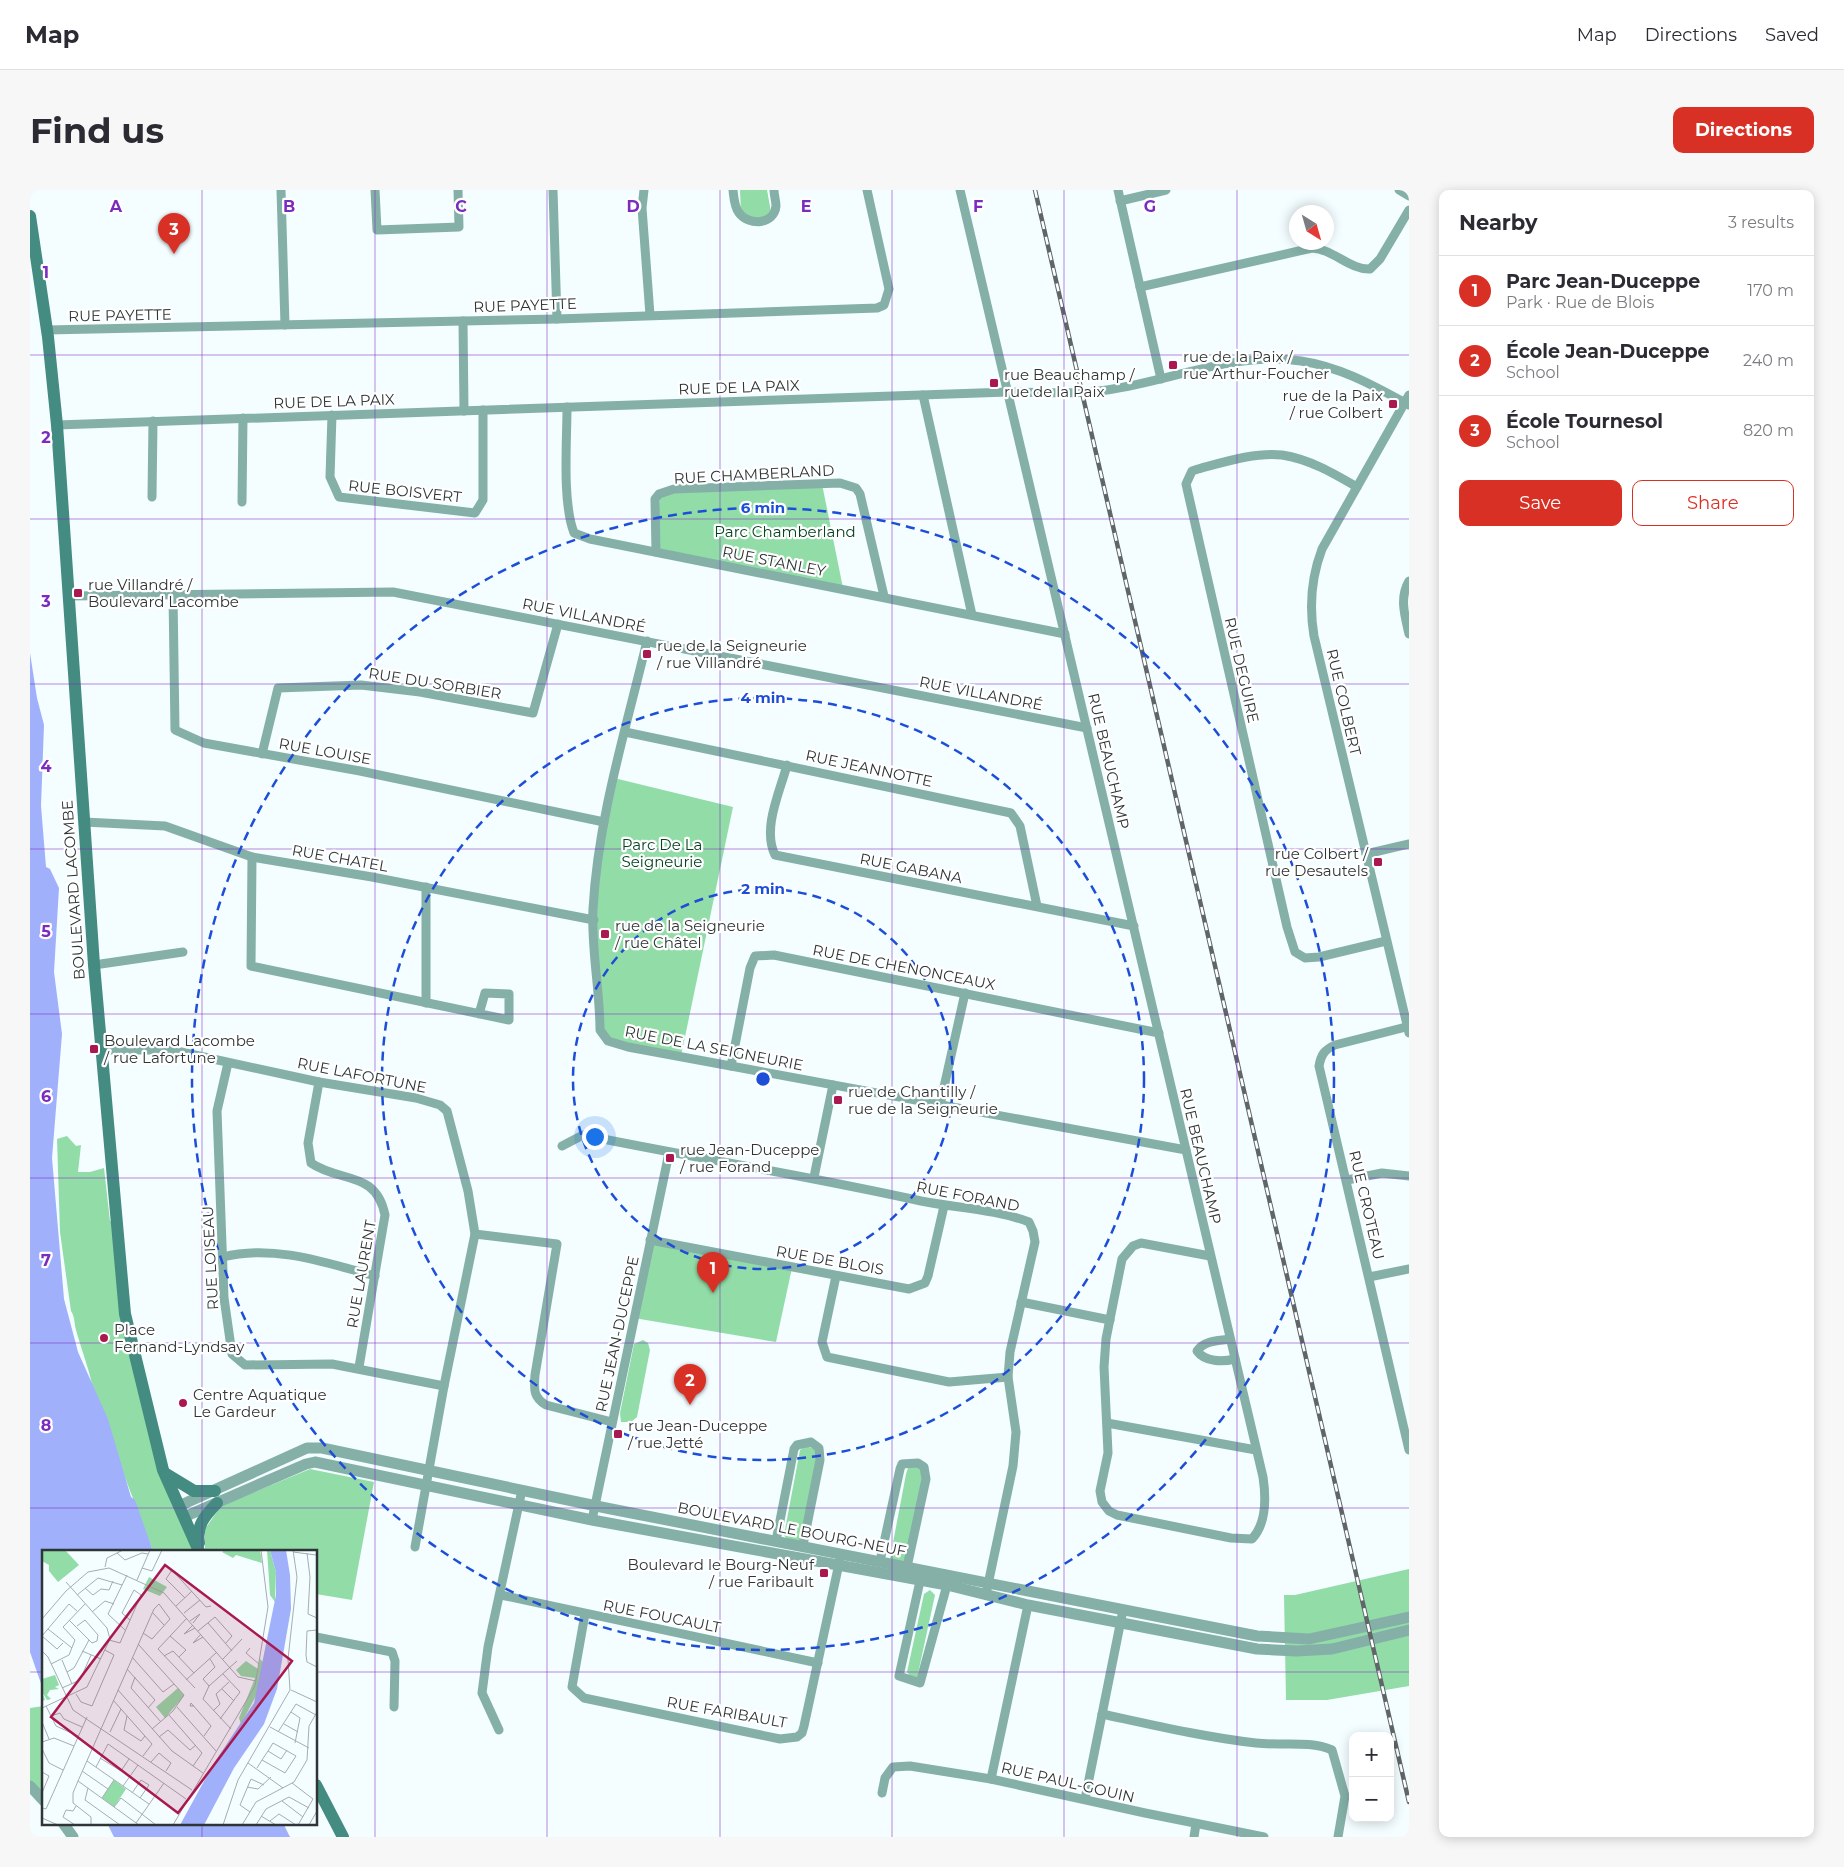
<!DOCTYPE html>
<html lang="en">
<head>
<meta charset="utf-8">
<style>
  :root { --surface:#fff; --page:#f7f7f7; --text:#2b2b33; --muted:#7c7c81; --line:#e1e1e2; --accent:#d93025 }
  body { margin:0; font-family:Montserrat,sans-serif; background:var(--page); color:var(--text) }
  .controls { position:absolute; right:15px; bottom:15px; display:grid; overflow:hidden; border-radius:10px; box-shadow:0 2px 12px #0003 }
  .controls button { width:45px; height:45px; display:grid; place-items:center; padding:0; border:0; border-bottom:1px solid var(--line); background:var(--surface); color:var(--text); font:25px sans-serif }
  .compass { position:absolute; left:1259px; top:15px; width:45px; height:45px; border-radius:50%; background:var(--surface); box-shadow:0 2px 12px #0003; rotate:143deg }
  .you { position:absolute; left:564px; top:946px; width:18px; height:18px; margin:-12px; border:4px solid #fff; border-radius:50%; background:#1a73e8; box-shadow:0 0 0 8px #1a73e833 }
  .badge { display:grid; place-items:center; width:32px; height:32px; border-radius:50%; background:var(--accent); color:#fff; font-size:16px; font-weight:700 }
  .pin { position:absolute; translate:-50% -41px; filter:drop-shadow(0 1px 2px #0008) }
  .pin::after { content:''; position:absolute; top:26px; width:18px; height:15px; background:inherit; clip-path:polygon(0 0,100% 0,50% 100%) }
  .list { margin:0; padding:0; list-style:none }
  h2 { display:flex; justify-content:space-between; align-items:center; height:65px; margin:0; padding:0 20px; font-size:21px }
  h2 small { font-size:16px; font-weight:400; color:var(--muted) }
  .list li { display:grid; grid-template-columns:32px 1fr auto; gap:15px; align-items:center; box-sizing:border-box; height:70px; padding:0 20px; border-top:1px solid var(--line) }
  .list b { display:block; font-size:19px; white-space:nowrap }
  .list p { margin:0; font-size:16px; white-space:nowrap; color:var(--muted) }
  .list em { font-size:16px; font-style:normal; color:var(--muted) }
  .actions { display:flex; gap:10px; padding:15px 20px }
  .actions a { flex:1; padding:11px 0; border:1px solid var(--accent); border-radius:10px; text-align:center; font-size:18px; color:var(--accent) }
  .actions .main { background:var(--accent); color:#fff }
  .map { position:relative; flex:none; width:1379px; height:1647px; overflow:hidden; border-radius:10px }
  header { display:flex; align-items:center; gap:30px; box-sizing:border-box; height:70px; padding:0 25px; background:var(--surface); border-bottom:1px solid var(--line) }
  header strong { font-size:24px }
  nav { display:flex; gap:28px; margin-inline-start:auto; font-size:18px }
  .intro { display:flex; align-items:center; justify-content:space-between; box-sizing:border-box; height:120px; padding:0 30px }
  h1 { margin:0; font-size:35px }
  .button { padding:12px 22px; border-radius:10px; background:var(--accent); color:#fff; font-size:18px; font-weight:700 }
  main { display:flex; gap:30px; padding:0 30px }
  aside { flex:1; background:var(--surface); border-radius:10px; box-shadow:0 2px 12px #0003 }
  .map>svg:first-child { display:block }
</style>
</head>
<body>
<header>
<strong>Map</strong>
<nav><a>Map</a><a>Directions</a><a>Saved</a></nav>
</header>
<div class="intro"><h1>Find us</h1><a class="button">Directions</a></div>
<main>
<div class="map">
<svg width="1379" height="1647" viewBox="0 0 1379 1647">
  <rect width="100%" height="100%" fill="#f4fdff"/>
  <g fill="#92dda7">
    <path d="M710,0H737L741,22C731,33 723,29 711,23Z"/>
    <path d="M792,294L813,398L626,362L630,304Z"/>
    <path d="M584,588L703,617L651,866L597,858L572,845L563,718Z"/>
    <path d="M37,946L46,956L51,955L48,982H60L74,978L80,1031L86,1030L95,1124L123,1245L169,1361H123L64,1206C61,1183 52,1162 46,1140C44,1133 45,1127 41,1121L30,1042L27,949Z"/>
    <path d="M620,1050L762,1078L746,1152L604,1128Z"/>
    <path d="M613,1150L618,1153L620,1160L607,1227L601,1232H591L590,1223L604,1154Z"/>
    <path d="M776,1256L785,1259L788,1265L771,1350L765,1353L757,1350L754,1345L770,1260Z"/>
    <path d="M884,1276L892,1279L893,1289L876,1368L872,1373L860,1369L876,1284L878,1278Z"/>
    <path d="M280,1279L344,1292L322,1410L286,1404V1361H175V1339L191,1316Z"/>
    <path d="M1379,1379V1496L1297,1510H1256L1254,1405H1265Z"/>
    <path d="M900,1400L905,1405L887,1488H882L877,1482L894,1404Z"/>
    <path d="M14,1516V1611L0,1596V1518Z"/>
  </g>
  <g fill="#a0b0fb">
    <path d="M0,463L7,508L14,535L11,616L16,677L20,679L29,698L24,782L32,844L22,968L34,1109L48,1162L78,1229L101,1307L105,1310L123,1361H14V1502L0,1462Z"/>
    <path d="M77,1633H253L260,1647H84Z"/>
  </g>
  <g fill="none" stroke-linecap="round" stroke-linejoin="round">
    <g stroke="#84b0a8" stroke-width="9">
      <path d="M251,0L255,135"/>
      <path d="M345,0L347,40L429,37L428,0"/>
      <path d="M523,0L527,129"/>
      <path d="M614,0L612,18L620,125"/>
      <path d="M703,0C704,8 704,16 709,23C719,36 744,35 746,16C746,11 744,5 744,0"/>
      <path d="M930,0L1233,1287C1236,1307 1237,1333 1222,1349L1201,1348L1087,1325L1079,1321L1072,1312L1070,1301L1078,1263L1074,1177L1076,1149L1092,1069L1103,1056L1111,1053L1180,1066"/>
      <path d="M1088,0L1131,189"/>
      <path d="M1369,0L1379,6"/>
      <path d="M1090,11L1136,0"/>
      <path d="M1110,97L1282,58C1303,59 1320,80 1340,79L1350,69L1379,20"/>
      <path d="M433,131L434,221"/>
      <path d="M17,140L527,129L847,118L854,115L859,99L837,0"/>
      <path d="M893,205L942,425"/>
      <path d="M1379,205L1292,359C1281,388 1279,416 1284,446L1379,843"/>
      <path d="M537,217C537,252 532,311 544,343L560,349L1035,444"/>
      <path d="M302,225L300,287L309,307L445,323L453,310V220"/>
      <path d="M27,235L978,202C1011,202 1045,205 1077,200C1142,191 1204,161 1271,171C1311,177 1344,196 1379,215"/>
      <path d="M1327,297C1303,283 1279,269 1252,265C1225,262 1194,272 1168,279L1162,281L1156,294L1257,737L1265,762L1275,768L1289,767L1356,751"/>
      <path d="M122,307L123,231"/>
      <path d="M212,312L213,228"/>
      <path d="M626,362L625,309L629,304L644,299L810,293L826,298L830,304L854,406"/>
      <path d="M1379,391C1369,408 1375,426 1379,444"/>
      <path d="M143,405L145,540L174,553L330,581L574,632"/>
      <path d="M39,406L363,402L1057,538"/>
      <path d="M617,451C596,539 568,628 563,719C561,759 570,800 570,840L578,851L598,857L1156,960"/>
      <path d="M595,542L981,623L990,636L1007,716"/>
      <path d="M232,564L248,498L331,495L390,502L503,523L528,434"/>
      <path d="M757,575C750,602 732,638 745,665L1104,736"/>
      <path d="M54,632L135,636L222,667L342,687L564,730"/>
      <path d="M1336,664L1379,654"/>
      <path d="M222,667L221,776L479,830V804L455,803L449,824"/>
      <path d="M64,775L153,762"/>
      <path d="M396,813V697"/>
      <path d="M1376,837L1305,855C1294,860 1291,865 1289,876L1379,1260"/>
      <path d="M71,860H142L289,892L386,908L410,915L417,921L438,1001L445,1044L414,1196L385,1357"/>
      <path d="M198,873L187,921L194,1108L202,1164L215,1175L302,1174L414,1196"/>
      <path d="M701,876L720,778L725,766L744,765L1129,843"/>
      <path d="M289,892L278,953L281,973C310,993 346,980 355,1025L329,1177"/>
      <path d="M910,915L935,803"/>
      <path d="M532,956L553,945C666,968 779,986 891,1011C926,1018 965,1019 999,1032L1003,1041L1005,1052L980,1162L978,1187L986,1242L983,1276L956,1404"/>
      <path d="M784,987L803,895"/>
      <path d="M1317,990L1352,983L1379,986"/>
      <path d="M445,1044L527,1054L505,1185C504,1199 503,1207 516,1215L582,1232"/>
      <path d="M620,1050L879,1099L895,1093L898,1086L914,1016"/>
      <path d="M193,1067C243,1054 297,1073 345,1086"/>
      <path d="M806,1086L792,1152L797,1167L919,1192L978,1187"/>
      <path d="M1339,1087L1379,1079"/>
      <path d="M991,1112L1080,1130"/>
      <path d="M1200,1149C1189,1151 1174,1150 1167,1161C1175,1172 1192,1172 1205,1169"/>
      <path d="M1077,1233L1226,1260"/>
      <path d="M562,1330L639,963"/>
      <path d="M746,1351L764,1259L767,1255L781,1252L789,1258L790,1270L773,1355"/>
      <path d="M850,1371L870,1279L872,1274L888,1273L894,1277L896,1289L877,1377"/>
      <path d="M890,1391L869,1486L890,1493L917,1395"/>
      <path d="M471,1405L788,1473"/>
      <path d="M555,1424L542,1497L554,1508L750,1549L767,1547L772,1543L774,1536L810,1369"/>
      <path d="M286,1447L362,1462L365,1471L364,1517"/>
      <path d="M1072,1524C1123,1535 1174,1547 1226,1553C1251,1556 1279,1550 1302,1560L1315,1606L1308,1647"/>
      <path d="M469,1540L452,1503L458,1457L492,1300"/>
      <path d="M961,1589L998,1415"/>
      <path d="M852,1603L855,1588L863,1577L880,1576L961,1589L1115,1623L1234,1647"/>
      <path d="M1055,1609L1093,1420"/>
      <path d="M1164,1647L1166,1634"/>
    </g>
    <g stroke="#84b0a8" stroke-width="11">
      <path d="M149,1316L277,1258H292L576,1318L1227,1446L1279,1449L1379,1427"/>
      <path d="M154,1327L276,1274L285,1272L562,1330L917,1395L998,1415L1227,1459L1267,1461L1302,1459L1379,1440"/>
      <path d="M0,1596L14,1611"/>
      <path d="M33,1633L43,1647"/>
    </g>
    <g stroke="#448b81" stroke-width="12">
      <path d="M0,26L18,147L27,235L64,775L95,1124L133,1280L169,1361"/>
      <path d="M136,1284L164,1301H185"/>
      <path d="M169,1353C166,1335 175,1326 187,1313"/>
      <path d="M286,1595L313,1647"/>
    </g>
    <defs>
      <path id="rail" d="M1005,0L1379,1612"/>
    </defs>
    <use href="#rail" stroke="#5f6667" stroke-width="4.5"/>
    <use href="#rail" stroke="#fff" stroke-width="2.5" stroke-dasharray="8" stroke-linecap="butt"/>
  </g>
  <path fill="none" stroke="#7b2cbf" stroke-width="1" stroke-opacity="0.55" d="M172,0V1361M345,0V1647M517,0V1647M690,0V1647M862,0V1647M1034,0V1647M1207,0V1647M0,165H1379M0,329H1379M0,494H1379M0,659H1379M0,824H1379M0,988H1379M0,1153H1379M0,1318H1379M0,1482H14M286,1482H1379M172,1633V1647"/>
  <g fill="none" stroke="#1d4ed8" stroke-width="2.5" stroke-dasharray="9 6">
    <circle cx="733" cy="889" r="190"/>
    <circle cx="733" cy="889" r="381"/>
    <circle cx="733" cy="889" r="571"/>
  </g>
  <g fill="#aa1850" stroke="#fff" stroke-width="2">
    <rect x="1138" y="170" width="10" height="10" rx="2.5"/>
    <rect x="959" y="188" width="10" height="10" rx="2.5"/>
    <rect x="1358" y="209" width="10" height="10" rx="2.5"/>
    <rect x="43" y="398" width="10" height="10" rx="2.5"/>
    <rect x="612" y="459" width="10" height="10" rx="2.5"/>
    <rect x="1343" y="667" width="10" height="10" rx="2.5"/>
    <rect x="570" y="739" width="10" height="10" rx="2.5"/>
    <rect x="59" y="854" width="10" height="10" rx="2.5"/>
    <rect x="803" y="905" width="10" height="10" rx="2.5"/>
    <rect x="635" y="963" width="10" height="10" rx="2.5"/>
    <circle cx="74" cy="1148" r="5"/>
    <circle cx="153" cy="1213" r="5"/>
    <rect x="583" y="1239" width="10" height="10" rx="2.5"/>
    <rect x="789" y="1378" width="10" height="10" rx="2.5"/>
  </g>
  <g text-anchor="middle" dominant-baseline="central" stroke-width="4.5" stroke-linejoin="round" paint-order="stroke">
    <g font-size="15" fill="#2f3536" stroke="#fff">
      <text transform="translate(495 115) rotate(-2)">RUE PAYETTE</text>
      <text transform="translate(90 125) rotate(-1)">RUE PAYETTE</text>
      <text transform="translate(709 197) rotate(-2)">RUE DE LA PAIX</text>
      <text transform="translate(304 211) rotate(-2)">RUE DE LA PAIX</text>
      <text transform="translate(724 284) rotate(-3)">RUE CHAMBERLAND</text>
      <text transform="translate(375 301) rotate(6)">RUE BOISVERT</text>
      <text transform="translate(744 371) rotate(11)">RUE STANLEY</text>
      <text transform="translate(554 425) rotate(11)">RUE VILLANDRÉ</text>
      <text transform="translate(1212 480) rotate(77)">RUE DEGUIRE</text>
      <text transform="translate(405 493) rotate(9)">RUE DU SORBIER</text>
      <text transform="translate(951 503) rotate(11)">RUE VILLANDRÉ</text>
      <text transform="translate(1314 512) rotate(77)">RUE COLBERT</text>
      <text transform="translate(295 561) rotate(10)">RUE LOUISE</text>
      <text transform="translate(1079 571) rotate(77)">RUE BEAUCHAMP</text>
      <text transform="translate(839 578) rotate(12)">RUE JEANNOTTE</text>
      <text transform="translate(310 668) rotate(10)">RUE CHATEL</text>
      <text transform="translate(881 678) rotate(11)">RUE GABANA</text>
      <text transform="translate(43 700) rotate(-94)">BOULEVARD LACOMBE</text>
      <text transform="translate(874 777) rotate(11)">RUE DE CHENONCEAUX</text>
      <text transform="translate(684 858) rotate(11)">RUE DE LA SEIGNEURIE</text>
      <text transform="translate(332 885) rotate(11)">RUE LAFORTUNE</text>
      <text transform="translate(1171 966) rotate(77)">RUE BEAUCHAMP</text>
      <text transform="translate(938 1006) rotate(11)">RUE FORAND</text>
      <text transform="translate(1337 1015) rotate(77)">RUE CROTEAU</text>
      <text transform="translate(180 1068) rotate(-93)">RUE LOISEAU</text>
      <text transform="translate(800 1070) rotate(10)">RUE DE BLOIS</text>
      <text transform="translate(331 1084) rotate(-80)">RUE LAURENT</text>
      <text transform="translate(587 1144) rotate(-78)">RUE JEAN-DUCEPPE</text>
      <text transform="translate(762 1339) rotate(11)">BOULEVARD LE BOURG-NEUF</text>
      <text transform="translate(632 1426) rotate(11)">RUE FOUCAULT</text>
      <text transform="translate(697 1522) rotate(10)">RUE FARIBAULT</text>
      <text transform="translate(1038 1592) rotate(13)">RUE PAUL-GOUIN</text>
    </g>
    <g font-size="15" fill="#2f3536" stroke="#fff" text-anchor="start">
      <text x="1153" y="166">rue de la Paix /<tspan x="1153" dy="17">rue Arthur-Foucher</tspan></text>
      <text x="974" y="184">rue Beauchamp /<tspan x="974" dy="17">rue de la Paix</tspan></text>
      <text x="1353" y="205" text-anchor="end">rue de la Paix<tspan x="1353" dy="17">/ rue Colbert</tspan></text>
      <text x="58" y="394">rue Villandré /<tspan x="58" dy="17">Boulevard Lacombe</tspan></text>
      <text x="627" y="455">rue de la Seigneurie<tspan x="627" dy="17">/ rue Villandré</tspan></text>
      <text x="1338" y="663" text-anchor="end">rue Colbert /<tspan x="1338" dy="17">rue Desautels</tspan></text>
      <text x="585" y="735">rue de la Seigneurie<tspan x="585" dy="17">/ rue Châtel</tspan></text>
      <text x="74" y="850">Boulevard Lacombe<tspan x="74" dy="17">/ rue Lafortune</tspan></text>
      <text x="818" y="901">rue de Chantilly /<tspan x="818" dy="17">rue de la Seigneurie</tspan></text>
      <text x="650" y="959">rue Jean-Duceppe<tspan x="650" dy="17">/ rue Forand</tspan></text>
      <text x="84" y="1139">Place<tspan x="84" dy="17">Fernand-Lyndsay</tspan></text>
      <text x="163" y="1204">Centre Aquatique<tspan x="163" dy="17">Le Gardeur</tspan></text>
      <text x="598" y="1235">rue Jean-Duceppe<tspan x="598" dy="17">/ rue Jetté</tspan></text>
      <text x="784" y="1374" text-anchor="end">Boulevard le Bourg-Neuf<tspan x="784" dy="17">/ rue Faribault</tspan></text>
    </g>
    <g font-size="15" fill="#064321" stroke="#fff">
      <text x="755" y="341">Parc Chamberland</text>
      <text x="632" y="654">Parc De La<tspan x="632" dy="17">Seigneurie</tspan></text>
    </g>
  </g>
  <g transform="translate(12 1360)">
    <rect width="275" height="275" fill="#f4fdff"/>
    <path d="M0,0H23L37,15L16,32L7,21V15L0,11ZM183,0H218L220,13L194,5L191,8L180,2ZM225,0H228L234,22L233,52L228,45ZM107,27L125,37L118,46L101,39ZM218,109L222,113L216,142L199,174L197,168L213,128L199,126L194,120L204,111L216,119ZM13,125L17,135L13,137L17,139L8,140L5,145L9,149L5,150L0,142L3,150L0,151V129ZM136,138L142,146L123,168L114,157ZM72,230L84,239L72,257L60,248Z" fill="#92dda7"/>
    <path d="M228,0H244L248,25L249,59L235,139L222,174L192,218L162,275H138L172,213L212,153L234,45V22Z" fill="#a0b0fb"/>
    <path fill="none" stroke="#a5adaf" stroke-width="1" d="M251,2L274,5M75,3L83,10L100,3L106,4M265,3L268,27L266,64L275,68M63,17L65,8L81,0M100,18L110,21L120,0M95,30L108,0M43,38L51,45L59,39L67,40L71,31M35,45L56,28L80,35M143,48L124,29L130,20L164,57L169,56M134,56L150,41M50,62L63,51L72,54M110,62L122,75M142,63L158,50M145,68L116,99L153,138M0,69L24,41L46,22L67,18L122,43L196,127L214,131M27,70L50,93L55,91L56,85L43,70L35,76M148,71L158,64L151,73M166,73L190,101M151,75L142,84L153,78M6,79L30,98M83,80L66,64L85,25M275,80L265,81L264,105L265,112L275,117M156,81L173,67L190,86L184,93M159,84L151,93L161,87M128,86L144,100L137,107M67,90L78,93L99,45L92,40L80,63L88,70M21,93L15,99L0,86L27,54L35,61M96,94L142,145L131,161L110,179M208,98L204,103L217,114M0,101L6,107L31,160L150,240M40,101L59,109M122,106L131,101L152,123M90,107L121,142L132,134M181,109L200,89M20,110L30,134M9,114L27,105L33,90L21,77L43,54M85,119L113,150L106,158M25,122L32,118L47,90M93,127L89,138L119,172M144,130L175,102M167,136L161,129L173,117L168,109M20,138L38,130L49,105M180,139L192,151M76,140L130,201L161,223M249,140L275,152M34,144L39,152L50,156L72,105L63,100M71,150L110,194L101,206M4,156L14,176L36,186M152,156H148L149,153L156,161L169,176L162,186M135,157L174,201M0,158L45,137L68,89L65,78L24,32M171,161L178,154L174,144L187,132M249,162L258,168L253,193M127,165L160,203L151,216M9,166L18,163L22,169L40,177M85,166L82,180L99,191L103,186M178,169L198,142L181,124M0,172L7,189M242,174L256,182M228,177L267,198M189,179L161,149L167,136L195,111M68,182L79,159M236,182L254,154L274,165M117,187L126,180L148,200L154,195M0,192L12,188L32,196M0,199L7,213L21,220M226,201L239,209L245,200M58,208L79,221L87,209M45,211L107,254M109,212L117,203L129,213L124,221M206,213L241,238M54,217L66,194L144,249M215,218L220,210L226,201L231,193L254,206L243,223L220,210M40,221L66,239M0,222L7,226L0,243M36,231L97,275M250,233L271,249L256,275M81,236L96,215M205,237L216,239L229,227M46,238L43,250L78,275M90,243L99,230L107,235L98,248M60,248L72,230M240,251L261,267M72,257L79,248L114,275M0,258L4,259L45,167M208,262L198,255L209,229L222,235M219,266L234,275M0,268L16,275M228,271L237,264L254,275M94,273L122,233M33,275L21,267L24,260L31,261L34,256M49,275V267L31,253V243L36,231L112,59L117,54L128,69L110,89L101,83M131,275L213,136L226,57L219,0M181,275L196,230L248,140L246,109L255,27L251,0M200,275L214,252L252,232L265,210L267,176L275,162M214,275L224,259L247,247L267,258M267,275L275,261"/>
    <path fill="#aa1850" fill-opacity="0.15" stroke="#aa1850" stroke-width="2.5" d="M123,15L250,111L136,263L9,167Z"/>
    <rect width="275" height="275" fill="none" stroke="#2f3536" stroke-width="2.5"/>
  </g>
  <g font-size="16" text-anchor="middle" font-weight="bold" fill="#7b2cbf" stroke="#fff" stroke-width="4.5" stroke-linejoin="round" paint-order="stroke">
    <text x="86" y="22">A</text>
    <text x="259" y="22">B</text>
    <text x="431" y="22">C</text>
    <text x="603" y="22">D</text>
    <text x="776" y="22">E</text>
    <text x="948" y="22">F</text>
    <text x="1120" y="22">G</text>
    <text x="16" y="88">1</text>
    <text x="16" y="253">2</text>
    <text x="16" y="417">3</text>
    <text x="16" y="582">4</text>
    <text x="16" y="747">5</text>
    <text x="16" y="912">6</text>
    <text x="16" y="1076">7</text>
    <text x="16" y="1241">8</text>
  </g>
  <circle cx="733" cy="889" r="8" fill="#1d4ed8" stroke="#fff" stroke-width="2.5"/>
  <g font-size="15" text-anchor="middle" font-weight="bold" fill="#1d4ed8" stroke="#fff" stroke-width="4.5" stroke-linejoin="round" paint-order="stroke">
    <text x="733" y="323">6 min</text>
    <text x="733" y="513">4 min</text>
    <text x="733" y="704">2 min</text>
  </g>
</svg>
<div class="controls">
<button>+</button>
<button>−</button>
</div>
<svg class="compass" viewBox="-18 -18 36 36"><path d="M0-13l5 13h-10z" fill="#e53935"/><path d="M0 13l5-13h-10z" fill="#7c7c81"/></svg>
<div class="you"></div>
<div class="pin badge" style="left:683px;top:1103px">1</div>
<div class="pin badge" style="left:660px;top:1215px">2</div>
<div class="pin badge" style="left:144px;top:64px">3</div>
</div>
<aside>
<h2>Nearby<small>3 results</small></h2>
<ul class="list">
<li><span class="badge">1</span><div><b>Parc Jean-Duceppe</b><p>Park · Rue de Blois</p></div><em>170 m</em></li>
<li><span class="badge">2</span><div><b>École Jean-Duceppe</b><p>School</p></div><em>240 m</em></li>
<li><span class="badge">3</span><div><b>École Tournesol</b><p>School</p></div><em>820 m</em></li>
</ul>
<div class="actions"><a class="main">Save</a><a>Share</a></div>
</aside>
</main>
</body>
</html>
